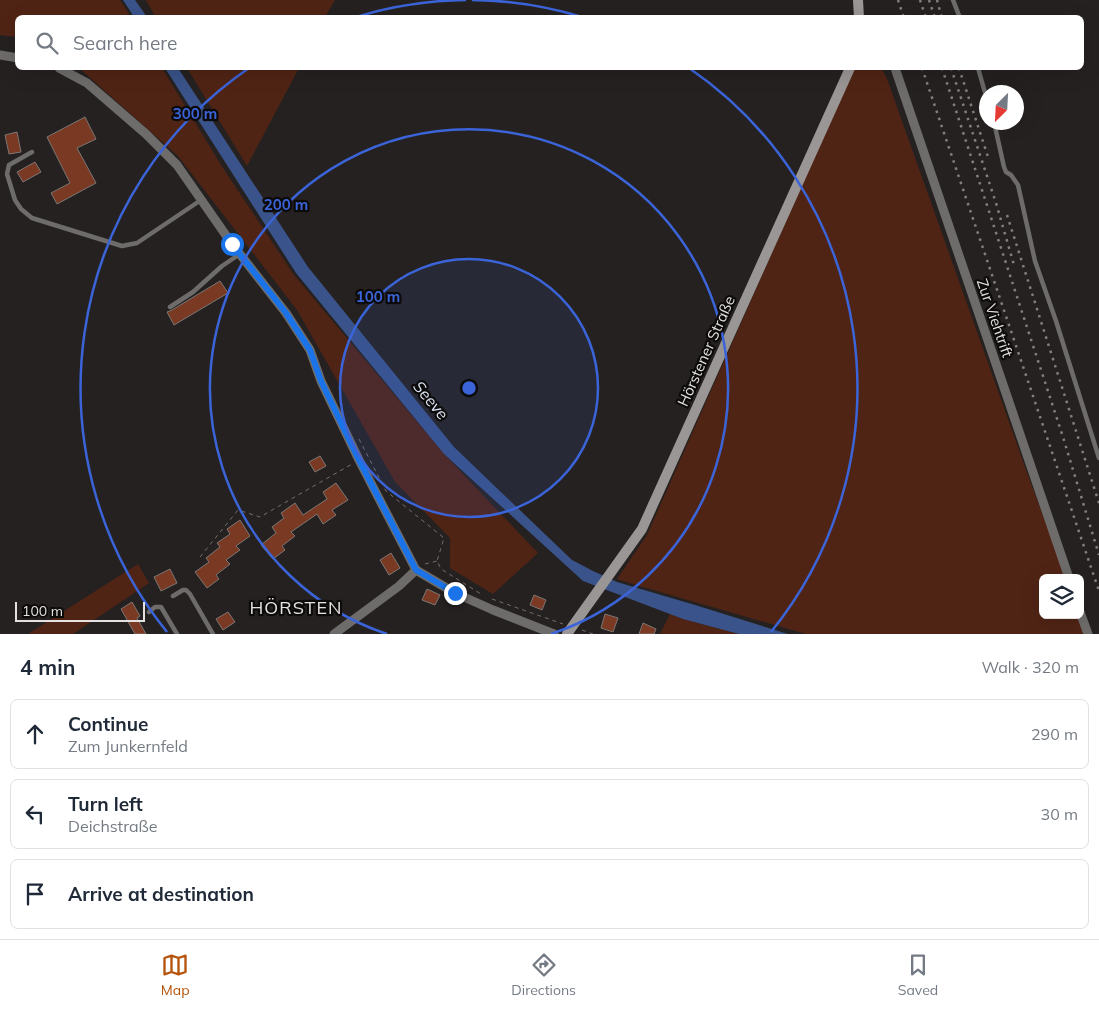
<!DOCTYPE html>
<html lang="en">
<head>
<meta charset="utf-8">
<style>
  :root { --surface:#fff; --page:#f6f6f7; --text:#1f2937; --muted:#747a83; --line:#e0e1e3; --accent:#b45309 }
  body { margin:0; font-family:Mulish,sans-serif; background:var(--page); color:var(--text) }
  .controls { position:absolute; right:15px; bottom:15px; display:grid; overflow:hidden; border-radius:8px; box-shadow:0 5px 20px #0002 }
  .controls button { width:45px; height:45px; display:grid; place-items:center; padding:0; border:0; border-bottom:1px solid var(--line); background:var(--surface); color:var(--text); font:25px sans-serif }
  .compass { position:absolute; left:979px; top:85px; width:45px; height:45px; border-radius:50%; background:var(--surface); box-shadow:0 5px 20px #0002; rotate:204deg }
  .scale { position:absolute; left:15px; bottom:12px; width:130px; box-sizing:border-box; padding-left:5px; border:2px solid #e4e1e0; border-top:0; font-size:14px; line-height:18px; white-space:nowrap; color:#e4e1e0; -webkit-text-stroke:4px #0d0b0a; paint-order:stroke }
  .stop { position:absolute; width:15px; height:15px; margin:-11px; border:4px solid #1a73e8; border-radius:50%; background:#fff }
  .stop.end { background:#1a73e8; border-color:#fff; box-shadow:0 1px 5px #0008 }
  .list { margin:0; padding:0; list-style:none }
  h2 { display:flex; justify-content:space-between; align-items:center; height:65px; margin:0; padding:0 20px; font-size:21px }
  h2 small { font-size:16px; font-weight:400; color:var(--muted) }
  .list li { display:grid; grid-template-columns:32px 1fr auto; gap:15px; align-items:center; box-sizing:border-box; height:70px; margin:0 10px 10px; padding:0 10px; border:1px solid var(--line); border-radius:8px }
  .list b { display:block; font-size:19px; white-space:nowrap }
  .list p { margin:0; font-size:16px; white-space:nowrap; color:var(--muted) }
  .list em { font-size:16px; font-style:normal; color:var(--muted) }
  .icon { flex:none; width:28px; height:28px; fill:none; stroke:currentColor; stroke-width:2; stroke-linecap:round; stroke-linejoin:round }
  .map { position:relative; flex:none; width:1099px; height:634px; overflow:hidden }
  .search { position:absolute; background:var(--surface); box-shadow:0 5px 20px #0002; left:15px; right:15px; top:15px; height:55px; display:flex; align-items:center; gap:12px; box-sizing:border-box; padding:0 18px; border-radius:8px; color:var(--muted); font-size:19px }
  .sheet { height:305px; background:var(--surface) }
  nav { display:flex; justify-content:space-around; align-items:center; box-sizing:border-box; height:70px; border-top:1px solid var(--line); background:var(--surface); font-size:14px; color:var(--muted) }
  nav a { display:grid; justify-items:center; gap:2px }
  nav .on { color:var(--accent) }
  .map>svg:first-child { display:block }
</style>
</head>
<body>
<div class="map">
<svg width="1099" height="634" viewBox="0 0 1099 634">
  <rect width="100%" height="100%" fill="#252120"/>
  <g fill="#502415">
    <path d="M0,0H120L131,17L18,18L17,37L0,35Z"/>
    <path d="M146,0H335L325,17L156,18Z"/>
    <path d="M79,68H162L221,165L294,275L444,454L538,553L493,594L450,568V538L395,482L297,310L178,156Z"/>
    <path d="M187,68H299L247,166Z"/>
    <path d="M854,68H881L886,76L1025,467L1066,578H1043V615H1080L1087,634H806L636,585L617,579L647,535Z"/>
    <path d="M138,564L149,583L73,634H28Z"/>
    <path d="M670,614L683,619L739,634H660Z"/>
  </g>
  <g fill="#3a538a">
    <path d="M123,0H135L147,17H134Z"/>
    <path d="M165,68H178L308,267L454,447L572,560L593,571L617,582L695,605L788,634H739L683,619L583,581L444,454L296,273Z"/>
  </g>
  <g fill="#793923" stroke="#7c7775">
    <path d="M85,117L96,139L77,148L96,183L57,204L51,193L70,183L47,137Z"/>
    <path d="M17,132L21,152L9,154L5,135Z"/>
    <path d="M35,162L41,172L23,182L17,172Z"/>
    <path d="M220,281L228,293L174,325L167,312L172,310Z"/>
    <path d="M320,456L326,466L315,472L309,462Z"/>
    <path d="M336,483L348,500L332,510L336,515L323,524L317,514L291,532L295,536L282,546L285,550L273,559L261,545L276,533L272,527L284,518L281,513L295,503L303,515L327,499L323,492Z"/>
    <path d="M240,520L250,536L236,546L240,550L226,560L230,564L216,575L219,579L207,588L195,572L209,562L206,558L220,547L217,543L230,534L227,529Z"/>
    <path d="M391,553L400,568L389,575L380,560Z"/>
    <path d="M170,569L177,583L161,591L154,577Z"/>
    <path d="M427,589L440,595L435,605L422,600Z"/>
    <path d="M534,595L546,600L542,610L530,605Z"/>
    <path d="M132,602L140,616L137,618L146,634H135L121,609Z"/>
    <path d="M228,612L235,622L223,630L216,619Z"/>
    <path d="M605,614L618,618L613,632L601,628Z"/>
    <path d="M643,623L656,629L654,634H639Z"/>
  </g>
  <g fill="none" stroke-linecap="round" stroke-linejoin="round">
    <g stroke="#736f6e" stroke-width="1" stroke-dasharray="4 4" stroke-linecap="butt">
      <path d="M359,439L386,491L444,538L437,561L441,569L481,594"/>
      <path d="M200,557L238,510L260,517L352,464"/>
      <path d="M425,564L437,561"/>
      <path d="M492,599L563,624"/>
      <path d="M582,630L593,634"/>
    </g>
    <g stroke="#6e6c6b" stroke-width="4.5">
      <path d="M953,0L960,18"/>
      <path d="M978,68L986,96"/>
      <path d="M994,122L1004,167L1006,172L1011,175L1018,185L1035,261L1056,321L1099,458"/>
      <path d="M32,152L9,165L7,174L15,200L21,209L32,218L122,246L137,243L201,200"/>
      <path d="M170,307L193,292L222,266L240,254"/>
      <path d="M173,596L183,590H186L190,594L213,634"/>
      <path d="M149,612L155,607H161L177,634"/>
    </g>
    <g stroke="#6e6c6b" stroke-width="9">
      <path d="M0,55L18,58"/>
      <path d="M59,68L87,83L146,134L177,165L232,244L286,313L310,350L321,381L359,460L416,570"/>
      <path d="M895,68L1069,578"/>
      <path d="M416,570L455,593L493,610L554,634"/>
      <path d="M1080,612L1088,634"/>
      <path d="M334,634L399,586L416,570"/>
    </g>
    <g stroke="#999695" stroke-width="10">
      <path d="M858,0L859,18"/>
      <path d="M567,634L642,529L850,68"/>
    </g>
    <g stroke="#837f7e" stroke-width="2.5" stroke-dasharray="2.5 5" stroke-linecap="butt">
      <path d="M898,0L904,18"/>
      <path d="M920,0L926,18"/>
      <path d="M929,0L935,18"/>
      <path d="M937,0L942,18"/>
      <path d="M922,68L1099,591"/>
      <path d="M942,68L1063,437L1099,555"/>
      <path d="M951,68L996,203L1014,265"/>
      <path d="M959,68L989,160"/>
      <path d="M1007,215L1099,503"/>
    </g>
  </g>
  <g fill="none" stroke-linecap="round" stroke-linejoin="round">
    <path stroke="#1a73e8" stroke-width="6" d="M232,244L286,313L310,350L321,381L359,460L416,570L455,593"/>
  </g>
  <circle cx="469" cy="388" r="129" fill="#3b64d9" fill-opacity=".12"/>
  <g fill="none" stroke="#3b64d9" stroke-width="2.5">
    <circle cx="469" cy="388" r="129"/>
    <path d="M387 634A259 259 0 1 1 551 634"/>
    <path d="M167 632A388 388 0 0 1 249 68M356 17A388 388 0 0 1 466 0M472 0A388 388 0 0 1 582 17M689 68A388 388 0 0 1 771 632"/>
  </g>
  <g text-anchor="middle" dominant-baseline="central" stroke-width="4.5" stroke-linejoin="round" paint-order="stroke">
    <g font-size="15" fill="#e4e1e0" stroke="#0d0b0a">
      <text transform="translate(995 318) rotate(71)">Zur Viehtrift</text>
      <text transform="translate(706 351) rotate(-66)">Hörstener Straße</text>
    </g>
    <g font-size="16" font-style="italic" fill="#dbe3f4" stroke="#0d0b0a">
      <text transform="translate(431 400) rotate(50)">Seeve</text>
    </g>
    <g font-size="18" letter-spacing="1" fill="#e4e1e0" stroke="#0d0b0a">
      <text x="296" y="607">HÖRSTEN</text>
    </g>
  </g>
  <circle cx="469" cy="388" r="8" fill="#3b64d9" stroke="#0d0b0a" stroke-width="2.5"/>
  <g font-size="15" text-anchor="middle" font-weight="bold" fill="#3b64d9" stroke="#0d0b0a" stroke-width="4.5" stroke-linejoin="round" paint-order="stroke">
    <text x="195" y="119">300 m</text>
    <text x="286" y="210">200 m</text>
    <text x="378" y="302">100 m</text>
  </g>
</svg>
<div class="controls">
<button><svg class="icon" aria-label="layers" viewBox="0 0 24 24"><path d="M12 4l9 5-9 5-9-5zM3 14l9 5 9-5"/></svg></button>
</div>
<svg class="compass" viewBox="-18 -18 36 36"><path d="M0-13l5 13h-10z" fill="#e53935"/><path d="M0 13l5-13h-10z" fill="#747a83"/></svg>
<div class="scale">100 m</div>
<div class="stop" style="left:232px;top:244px"></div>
<div class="stop end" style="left:455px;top:593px"></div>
<div class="search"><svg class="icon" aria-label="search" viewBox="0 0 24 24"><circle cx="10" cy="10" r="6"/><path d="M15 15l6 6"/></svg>Search here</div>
</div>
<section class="sheet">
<h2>4 min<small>Walk · 320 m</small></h2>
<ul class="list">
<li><svg class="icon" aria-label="ahead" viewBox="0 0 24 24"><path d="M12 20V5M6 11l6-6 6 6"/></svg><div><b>Continue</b><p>Zum Junkernfeld</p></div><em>290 m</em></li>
<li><svg class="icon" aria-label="left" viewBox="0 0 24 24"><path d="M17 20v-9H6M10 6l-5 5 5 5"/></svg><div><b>Turn left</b><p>Deichstraße</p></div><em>30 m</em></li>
<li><svg class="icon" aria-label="arrive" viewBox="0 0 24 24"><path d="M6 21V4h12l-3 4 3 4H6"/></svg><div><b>Arrive at destination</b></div></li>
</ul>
</section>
<nav>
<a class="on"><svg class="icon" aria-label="map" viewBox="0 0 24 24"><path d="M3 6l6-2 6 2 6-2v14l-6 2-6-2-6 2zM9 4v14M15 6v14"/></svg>Map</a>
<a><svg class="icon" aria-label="directions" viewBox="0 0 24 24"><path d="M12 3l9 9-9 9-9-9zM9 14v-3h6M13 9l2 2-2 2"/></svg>Directions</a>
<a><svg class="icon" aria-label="saved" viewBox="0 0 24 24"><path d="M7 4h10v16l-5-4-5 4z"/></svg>Saved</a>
</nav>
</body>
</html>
